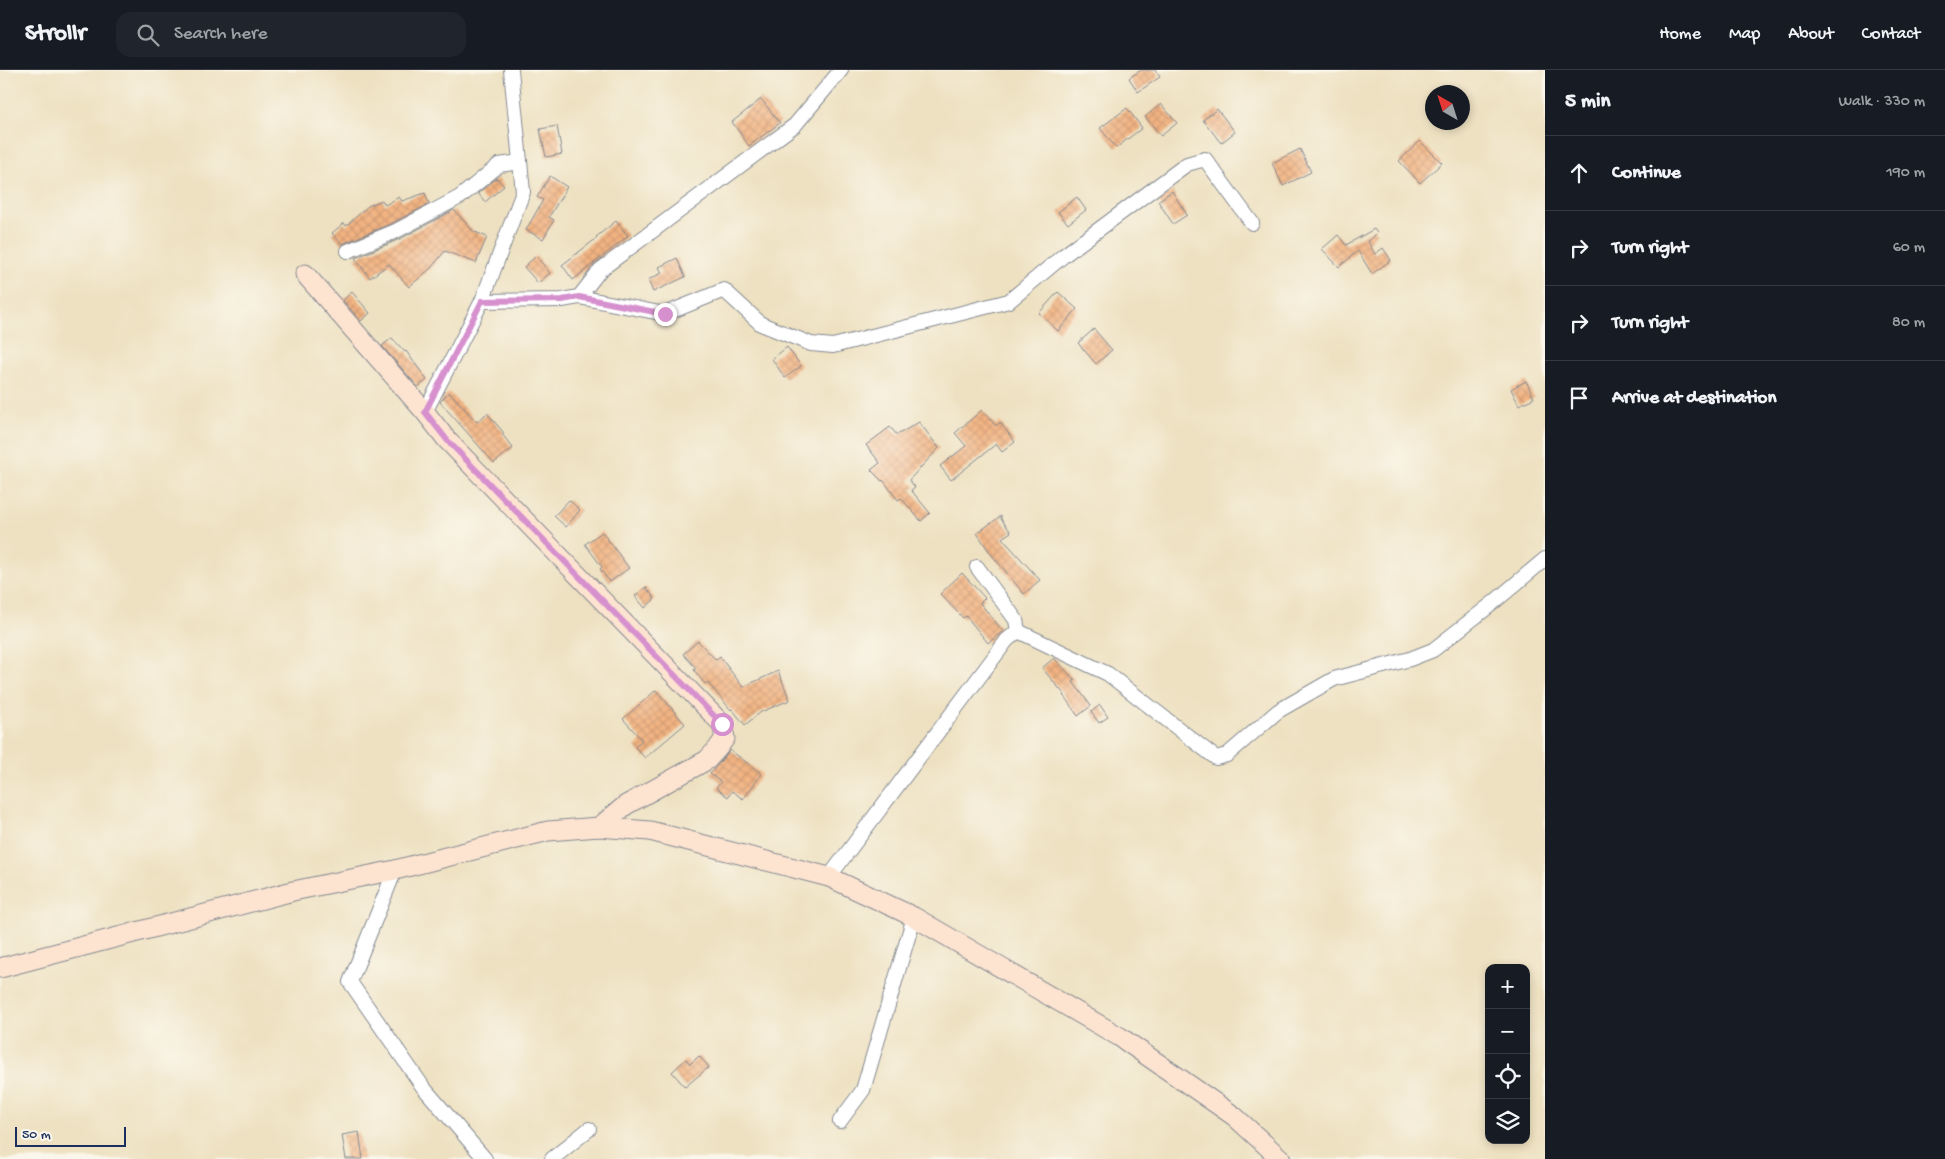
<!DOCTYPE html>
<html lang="en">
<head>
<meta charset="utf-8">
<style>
  :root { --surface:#171b24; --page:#20242c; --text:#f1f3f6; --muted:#9ea1a6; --line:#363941 }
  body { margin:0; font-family:"Gochi Hand",sans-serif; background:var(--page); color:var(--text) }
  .controls { position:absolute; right:15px; bottom:15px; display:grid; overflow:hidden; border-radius:10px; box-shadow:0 2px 8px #0003 }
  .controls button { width:45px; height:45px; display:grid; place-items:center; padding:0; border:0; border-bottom:1px solid var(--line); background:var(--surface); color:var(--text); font:25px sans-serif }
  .compass { position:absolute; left:1425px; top:15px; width:45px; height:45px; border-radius:50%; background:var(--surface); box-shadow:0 2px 8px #0003; rotate:321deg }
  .scale { position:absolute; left:15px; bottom:12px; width:111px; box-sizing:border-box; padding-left:5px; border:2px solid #1b2f5e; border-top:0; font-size:14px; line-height:18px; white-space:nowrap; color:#1b2f5e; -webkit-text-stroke:4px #fbf7ec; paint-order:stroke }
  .stop { position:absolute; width:15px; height:15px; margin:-11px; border:4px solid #d690ce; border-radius:50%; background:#fff }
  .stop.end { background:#d690ce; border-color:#fff; box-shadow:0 1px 5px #0008 }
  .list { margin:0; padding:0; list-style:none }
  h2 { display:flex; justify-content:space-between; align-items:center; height:65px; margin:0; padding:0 20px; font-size:21px }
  h2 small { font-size:16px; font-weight:400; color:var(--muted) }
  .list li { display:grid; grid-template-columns:32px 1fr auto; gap:15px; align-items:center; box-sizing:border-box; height:75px; padding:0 20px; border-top:1px solid var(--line) }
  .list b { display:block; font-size:19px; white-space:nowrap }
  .list em { font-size:16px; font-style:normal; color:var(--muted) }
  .icon { flex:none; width:28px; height:28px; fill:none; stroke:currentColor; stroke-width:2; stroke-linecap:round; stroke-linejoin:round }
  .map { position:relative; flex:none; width:1545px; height:1089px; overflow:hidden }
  header { display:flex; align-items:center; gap:30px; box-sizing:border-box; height:70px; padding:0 25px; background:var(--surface); border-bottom:1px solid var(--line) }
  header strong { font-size:24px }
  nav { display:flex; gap:28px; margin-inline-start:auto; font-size:18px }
  .search { width:350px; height:45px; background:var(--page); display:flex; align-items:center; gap:12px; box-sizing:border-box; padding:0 18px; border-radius:15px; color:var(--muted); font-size:19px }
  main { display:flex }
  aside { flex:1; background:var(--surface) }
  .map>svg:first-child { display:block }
</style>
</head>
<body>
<header>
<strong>Strollr</strong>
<div class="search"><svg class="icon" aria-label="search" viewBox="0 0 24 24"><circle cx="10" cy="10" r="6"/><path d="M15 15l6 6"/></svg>Search here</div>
<nav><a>Home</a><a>Map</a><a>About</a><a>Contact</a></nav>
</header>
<main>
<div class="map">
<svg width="1545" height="1089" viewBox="0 0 1545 1089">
  <defs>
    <pattern id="building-cross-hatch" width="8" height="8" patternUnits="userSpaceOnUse" patternTransform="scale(1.25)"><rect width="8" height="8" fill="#f2b381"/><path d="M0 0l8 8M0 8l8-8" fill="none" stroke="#cf9a72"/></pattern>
  </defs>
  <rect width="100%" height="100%" fill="#fbf7ec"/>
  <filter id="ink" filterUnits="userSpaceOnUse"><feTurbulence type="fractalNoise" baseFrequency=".02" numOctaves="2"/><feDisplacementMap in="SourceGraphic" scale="10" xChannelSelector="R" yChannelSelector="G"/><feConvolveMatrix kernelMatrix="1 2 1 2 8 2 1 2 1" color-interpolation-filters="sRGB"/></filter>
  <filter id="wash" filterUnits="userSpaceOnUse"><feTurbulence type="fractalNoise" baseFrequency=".0096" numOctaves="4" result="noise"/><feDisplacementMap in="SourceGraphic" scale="20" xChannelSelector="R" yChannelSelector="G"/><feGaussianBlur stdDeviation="1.12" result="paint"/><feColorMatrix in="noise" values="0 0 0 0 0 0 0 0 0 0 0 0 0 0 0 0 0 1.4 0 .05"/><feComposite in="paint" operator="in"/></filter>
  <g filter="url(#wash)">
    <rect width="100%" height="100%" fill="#eee1c1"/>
    <g id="blocks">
      <g fill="url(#building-cross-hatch)">
        <path d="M1141,0H1155L1160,7L1138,22L1129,8Z"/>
        <path d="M761,29L780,53L749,76L732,52Z"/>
        <path d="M1161,34L1177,53L1161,66L1145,47Z"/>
        <path d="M1127,38L1142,58L1116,78L1100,58Z"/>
        <path d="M1217,39L1235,62L1221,73L1203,50Z"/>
        <path d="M557,56L562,84L546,87L540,59Z"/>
        <path d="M1420,71L1442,93L1420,113L1399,91Z"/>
        <path d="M1300,79L1311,102L1283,116L1272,93Z"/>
        <path d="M550,106L567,117L549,147L554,150L543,169L526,160L543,130L537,127Z"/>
        <path d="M497,108L504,116L485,132L478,123Z"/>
        <path d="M1172,121L1187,145L1173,154L1158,131Z"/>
        <path d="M425,123L429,134L392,153L342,174L332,163L344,153L346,156L368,136L382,130L385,135L399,127L402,131Z"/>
        <path d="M1077,127L1086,140L1068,154L1058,142Z"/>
        <path d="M454,140L473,161L487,167L476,193L445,181L431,198L409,217L389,194L370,208L355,188L400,169Z"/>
        <path d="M616,151L628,166L573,210L562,195L597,168L596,167Z"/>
        <path d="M1374,159L1377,163L1368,172L1375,184L1383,178L1391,190L1372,204L1358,181L1339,197L1322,179L1338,165L1346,175Z"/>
        <path d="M536,186L550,203L538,213L524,197Z"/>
        <path d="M677,188L685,207L653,222L648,210L662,203L659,197Z"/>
        <path d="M352,222L370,243L361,251L343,230Z"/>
        <path d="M1058,222L1077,239L1058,261L1039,243Z"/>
        <path d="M1094,259L1112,280L1096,294L1078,273Z"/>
        <path d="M392,268L405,282L406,281L427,310L418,317L382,276Z"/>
        <path d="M787,277L801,296L785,308L772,289Z"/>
        <path d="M1526,311L1534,328L1519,335L1511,319Z"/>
        <path d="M449,322L477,352L487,343L504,363L502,364L513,378L494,393L440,332Z"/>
        <path d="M982,340L996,356L1000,352L1015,372L1002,382L996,374L951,410L940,396L966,376L955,363Z"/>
        <path d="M919,352L939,378L909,410L915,417L911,420L930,443L921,451L901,428L898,430L883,410L882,411L871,400L880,393L866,375L890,357L897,365Z"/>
        <path d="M569,430L580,440L566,457L554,446Z"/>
        <path d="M1001,446V449L1011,462L1002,468L1040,510L1024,524L991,484L977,463Z"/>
        <path d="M602,462L629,498L610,512L600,499L602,497L585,474Z"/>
        <path d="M962,503L985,528L980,533L1003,561L988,573L966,546L963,548L940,524Z"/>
        <path d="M646,517L655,529L645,538L635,526Z"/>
        <path d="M698,571L716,590L720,587L743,617L778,601L790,630L761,642L745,655L732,639L731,640L707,612L705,614L694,600L696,598L683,584Z"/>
        <path d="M1054,588L1075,610L1073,612L1091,636L1078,646L1063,625L1064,624L1042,598Z"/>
        <path d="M656,620L685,654L645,688L635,677L642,670L623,649Z"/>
        <path d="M1100,635L1108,647L1099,653L1091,642Z"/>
        <path d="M730,680L762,704L743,729L732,721L728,727L716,718L721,712L710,704Z"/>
        <path d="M699,986L709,997L685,1017L672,1002L686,989L690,994Z"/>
        <path d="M359,1062L363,1089H346L342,1065Z"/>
      </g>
    </g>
  </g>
  <g filter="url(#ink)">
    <use href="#blocks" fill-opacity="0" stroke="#848890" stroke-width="1"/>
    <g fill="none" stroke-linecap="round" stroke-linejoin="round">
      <defs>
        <g id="street">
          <path d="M348,181L396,161L460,127L499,95L520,92"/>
          <path d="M579,227L600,200L795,55L841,0"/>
          <path d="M482,231L562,230L579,227L665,244L724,220L761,254L811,274L833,276L1009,231L1063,186L1187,94L1205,89L1252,153"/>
          <path d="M425,342L482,231L523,122L511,0"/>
          <path d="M977,497L1016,550L1018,561"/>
          <path d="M1018,561L1108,604L1216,688L1227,685L1278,641L1334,609L1410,589L1433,580L1493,533L1545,489"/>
          <path d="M395,800L350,912L423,1017L485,1089"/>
          <path d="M829,807L1007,570L1018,561"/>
          <path d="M840,1051L863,1020L914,847"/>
          <path d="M552,1089L589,1059"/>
        </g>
        <g id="secondary">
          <path d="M305,204L425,342L447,370L722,654L725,668L718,678L707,690L626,735L599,757"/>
          <path d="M0,898L293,821L395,800L548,761L599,757L650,761L829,807L914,847L1120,967L1234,1046L1281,1089"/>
        </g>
      </defs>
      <use href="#street" stroke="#848890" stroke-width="16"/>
      <use href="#secondary" stroke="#848890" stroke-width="21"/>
      <use href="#street" stroke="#fff" stroke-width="14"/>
      <use href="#secondary" stroke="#fde4d1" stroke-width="19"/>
    </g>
  </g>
  <g fill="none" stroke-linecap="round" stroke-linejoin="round" filter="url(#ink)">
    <path stroke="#d690ce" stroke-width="6" d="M665,244L579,227L562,230L482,231L425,342L447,370L722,654"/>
  </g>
</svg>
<div class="controls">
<button>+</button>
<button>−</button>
<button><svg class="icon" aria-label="locate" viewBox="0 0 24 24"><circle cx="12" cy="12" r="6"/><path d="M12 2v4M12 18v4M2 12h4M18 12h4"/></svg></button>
<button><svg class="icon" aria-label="layers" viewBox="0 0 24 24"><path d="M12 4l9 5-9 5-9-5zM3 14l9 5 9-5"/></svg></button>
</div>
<svg class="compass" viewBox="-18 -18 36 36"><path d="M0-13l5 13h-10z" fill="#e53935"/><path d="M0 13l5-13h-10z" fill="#9ea1a6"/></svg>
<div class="scale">50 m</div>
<div class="stop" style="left:722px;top:654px"></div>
<div class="stop end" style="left:665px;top:244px"></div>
</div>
<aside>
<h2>5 min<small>Walk · 330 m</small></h2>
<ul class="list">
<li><svg class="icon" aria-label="ahead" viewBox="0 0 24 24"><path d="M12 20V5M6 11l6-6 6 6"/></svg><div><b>Continue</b></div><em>190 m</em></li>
<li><svg class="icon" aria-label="right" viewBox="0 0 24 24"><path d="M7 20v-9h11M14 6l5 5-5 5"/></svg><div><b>Turn right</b></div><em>60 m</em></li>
<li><svg class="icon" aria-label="right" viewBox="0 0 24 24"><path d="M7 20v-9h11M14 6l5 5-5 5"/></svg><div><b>Turn right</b></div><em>80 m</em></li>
<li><svg class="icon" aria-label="arrive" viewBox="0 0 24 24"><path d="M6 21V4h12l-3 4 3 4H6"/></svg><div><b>Arrive at destination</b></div></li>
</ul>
</aside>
</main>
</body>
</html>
